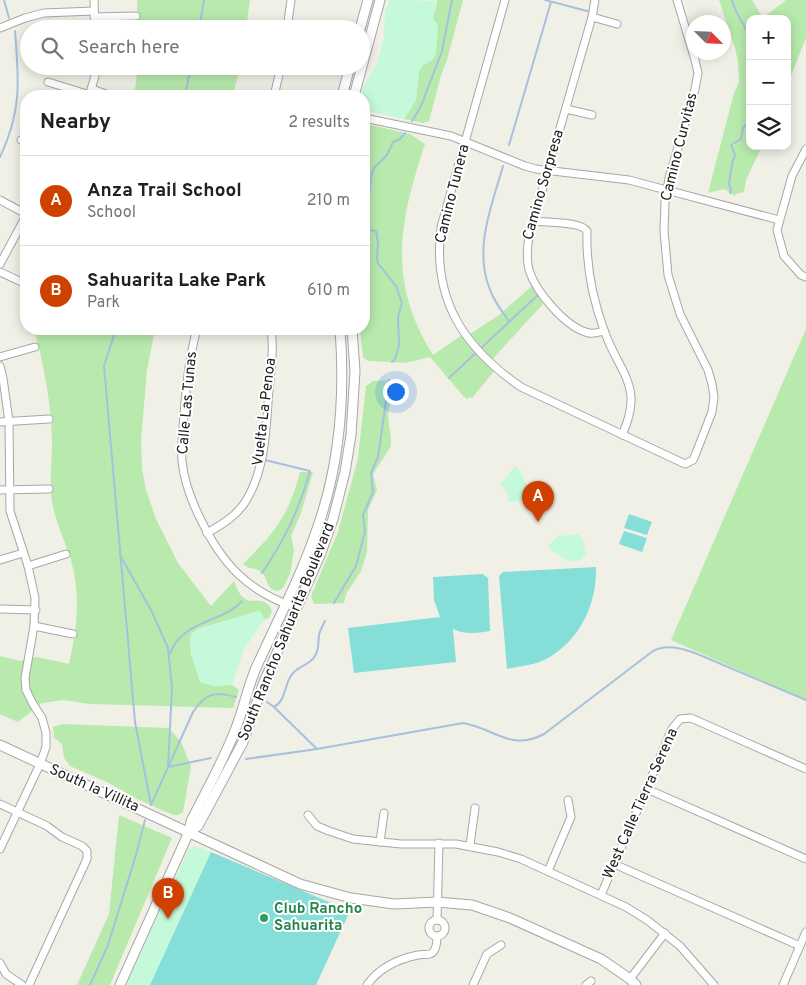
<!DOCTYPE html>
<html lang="en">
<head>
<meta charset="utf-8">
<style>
  :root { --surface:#fff; --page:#f2f2f2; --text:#202124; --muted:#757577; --line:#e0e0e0; --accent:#cf4101 }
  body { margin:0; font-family:Overpass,sans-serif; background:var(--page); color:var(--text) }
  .controls { position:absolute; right:15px; top:15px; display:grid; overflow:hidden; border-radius:10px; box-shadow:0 2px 12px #0003 }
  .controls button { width:45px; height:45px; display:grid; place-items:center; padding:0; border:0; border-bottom:1px solid var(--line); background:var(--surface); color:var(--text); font:25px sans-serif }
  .compass { position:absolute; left:686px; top:15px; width:45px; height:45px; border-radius:50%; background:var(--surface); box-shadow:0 2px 12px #0003; rotate:114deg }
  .you { position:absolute; left:395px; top:391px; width:18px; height:18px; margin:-12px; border:4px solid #fff; border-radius:50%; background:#1a73e8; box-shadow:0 0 0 8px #1a73e833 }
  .badge { display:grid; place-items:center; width:32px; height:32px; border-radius:50%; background:var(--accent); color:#fff; font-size:16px; font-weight:700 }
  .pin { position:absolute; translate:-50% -41px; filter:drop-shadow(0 1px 2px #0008) }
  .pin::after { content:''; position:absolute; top:26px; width:18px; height:15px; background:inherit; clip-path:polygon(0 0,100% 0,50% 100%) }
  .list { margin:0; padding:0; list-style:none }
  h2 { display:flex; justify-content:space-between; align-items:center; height:65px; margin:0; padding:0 20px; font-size:21px }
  h2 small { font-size:16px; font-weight:400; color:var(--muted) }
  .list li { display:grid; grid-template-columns:32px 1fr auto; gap:15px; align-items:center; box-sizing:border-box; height:90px; padding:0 20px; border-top:1px solid var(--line) }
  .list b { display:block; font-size:19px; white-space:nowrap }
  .list p { margin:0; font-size:16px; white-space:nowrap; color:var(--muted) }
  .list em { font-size:16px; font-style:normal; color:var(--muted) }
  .icon { flex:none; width:28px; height:28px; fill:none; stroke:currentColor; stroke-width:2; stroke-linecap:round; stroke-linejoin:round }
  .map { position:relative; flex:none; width:806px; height:985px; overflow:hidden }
  .search { position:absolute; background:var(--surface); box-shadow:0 2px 12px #0003; left:20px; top:20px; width:350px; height:55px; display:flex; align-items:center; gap:12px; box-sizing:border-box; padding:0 18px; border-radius:28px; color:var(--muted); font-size:19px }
  .panel { position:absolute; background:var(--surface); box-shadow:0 2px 12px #0003; left:20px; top:90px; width:350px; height:245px; border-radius:20px }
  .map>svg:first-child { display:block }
</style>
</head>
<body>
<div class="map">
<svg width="806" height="985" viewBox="0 0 806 985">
  <rect width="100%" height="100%" fill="#f0f0e6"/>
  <g fill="#b8eaad">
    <path d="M137,0H250L246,29H138Z"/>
    <path d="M437,0H463L447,60L441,75L429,121L423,123L404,119L416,100L419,72L437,4Z"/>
    <path d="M719,0H752L763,18L786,0H806V38L787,86V19H750V146H762L746,180L744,192L736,194L735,196L724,189L708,193L734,93L739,82L738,62L735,48Z"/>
    <path d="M138,66H240L233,96H134Z"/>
    <path d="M366,124L410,134L425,144C399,222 387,281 433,355L465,333L467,336L499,315L532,286L543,304L490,362L496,369L472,398L470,397L467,399L464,397L430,357L406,363L369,361L363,358L360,329H364V125Z"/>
    <path d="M34,329H155L147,370L141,440L142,469L146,490L156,519L178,563L211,606L234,581C246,617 261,588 272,611L269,618L265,619L259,611L197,629L190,638L191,655L213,686L232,685L239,690L233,708L89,704L64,700L42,703L18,722L0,714V656L21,661L37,657L69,664C77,629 81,595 71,560C64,538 53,517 51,494C50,477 52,459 52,441C51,403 44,365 34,329Z"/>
    <path d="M806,329V700L671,640Z"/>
    <path d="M403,380L402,392C379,408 392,423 391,446L373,474L377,490L368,510L367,552L361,571L346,594L344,603L314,604L311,596L338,532L358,458L366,386L373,381Z"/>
    <path d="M300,472H313L301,513L291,536L294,550L290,574L283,588L278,591C265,589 269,580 262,573C256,567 249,570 243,564C276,531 288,517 300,472Z"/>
    <path d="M62,724L169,728L181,742L191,766L183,812L178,815H173L137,799L107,782L70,766L64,758L62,744L54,738L53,727Z"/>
    <path d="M119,815L172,838L110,985H77L109,914Z"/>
  </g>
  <g fill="#c4f9d9">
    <path d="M390,0L437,1L433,19L437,23L438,28L436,53L433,60L423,65L419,72L416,100L404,119L368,111L364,107V96H361L364,85L377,64L384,38L385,11Z"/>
    <path d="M515,466C526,475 526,487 528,500L508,502L507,491L500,485Z"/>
    <path d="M578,534L583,539L586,553L581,560L567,561L550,549L549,545L559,536Z"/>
    <path d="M260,611L265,619L244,649L232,685L213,686L200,682C197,673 186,643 191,634C192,633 196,630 197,629Z"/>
    <path d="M195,846L211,852L150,985H126L187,853L189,849Z"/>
  </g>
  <g fill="#85dfd8">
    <path d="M629,514L652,522L647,535L624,528Z"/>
    <path d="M624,531L647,538L642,552L619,544Z"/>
    <path d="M596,567C597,603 581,639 548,658C536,665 520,666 507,669L499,576L503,572Z"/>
    <path d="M483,574L488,578L490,631C477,633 466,635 453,629L456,662L354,673L348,628L440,617L434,600L433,577Z"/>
    <path d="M211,852L350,911L316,985H150Z"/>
  </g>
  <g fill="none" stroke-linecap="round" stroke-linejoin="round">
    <g stroke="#a7c0de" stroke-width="2">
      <path d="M4,0L9,18"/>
      <path d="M545,0L591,12"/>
      <path d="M732,0C735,14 746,25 750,39"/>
      <path d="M199,29L204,0"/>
      <path d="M750,49L748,56L750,63"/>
      <path d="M185,96L191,66"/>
      <path d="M750,102L748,109L750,116"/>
      <path d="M412,121L421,106L442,51L452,0"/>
      <path d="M509,145L551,2"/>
      <path d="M0,157C22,111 19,80 15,31"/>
      <path d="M503,166C492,205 474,247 489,287C493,300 501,310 509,321"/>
      <path d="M730,193L731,189L729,184L732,164L735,155L731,145L741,139L743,128L750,121"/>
      <path d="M116,329L104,366L135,722L151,805"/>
      <path d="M392,362L395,359L399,345L398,317L402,303L396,286L378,263L377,258L378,243L376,231L370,230L367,215L372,172L375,167L387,155L393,142L400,139L405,133"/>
      <path d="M449,378L540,293"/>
      <path d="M388,387L402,385"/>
      <path d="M120,555L152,612L168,648L172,688L168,767L211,758"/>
      <path d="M262,573C285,539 299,510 310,471L265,460"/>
      <path d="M334,603L356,566L363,539L365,532L363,515L373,492L371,473L378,457L389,380"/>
      <path d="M170,654C181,620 223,623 242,601"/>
      <path d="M267,702L274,707L317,749L463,723C494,728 511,752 544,734L653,651C666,644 681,648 695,653L806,700"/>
      <path d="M275,706C286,701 284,683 293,673C300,665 311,665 316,654C319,648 318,642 319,635C320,630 323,625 325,621"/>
      <path d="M246,759L317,749"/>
      <path d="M151,805L193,712C206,693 214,691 236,697"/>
      <path d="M90,985L108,945L136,855L145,820"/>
    </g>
    <defs>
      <g id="minor">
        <path d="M94,0L95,29"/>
        <path d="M505,0L441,227C432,299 463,347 521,387L685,464L693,460L696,453L712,412L714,397L712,384L708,370L680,314L668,275L664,231L665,202L669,178L695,89L698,73L695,60L677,0"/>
        <path d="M595,0L592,17L529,236C527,248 526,258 529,270C536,292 566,328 589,333C594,334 599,332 604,331"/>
        <path d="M94,17L136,16"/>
        <path d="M592,17L617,24"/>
        <path d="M0,28L25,18L44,13L94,11"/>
        <path d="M287,29L291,0"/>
        <path d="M48,82L90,95"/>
        <path d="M92,89L111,96"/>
        <path d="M89,96L95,76V66"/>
        <path d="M274,96L281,66"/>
        <path d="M566,109L592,115"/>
        <path d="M364,118L451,136L525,166L536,169L629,180L779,220"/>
        <path d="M21,140L26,142"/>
        <path d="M806,149L792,176L777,230L784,256L801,275L806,277"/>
        <path d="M0,200L26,214"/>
        <path d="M533,221C546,223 581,221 587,231C586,264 593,300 604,330C619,374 645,385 622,435"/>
        <path d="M0,264L26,216"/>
        <path d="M0,272L26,284"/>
        <path d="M197,329C189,357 186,386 184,415C183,430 181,445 182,461C184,481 191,500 200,518C222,564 248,592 297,608"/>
        <path d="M0,357L35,347"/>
        <path d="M0,366L3,378L9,422L10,511L28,566L35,598L34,626L25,678L26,690L33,704L42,718L46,733V747L40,764L0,849"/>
        <path d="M0,422L49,419"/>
        <path d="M0,490L49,489"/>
        <path d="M207,533C223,524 238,515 247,499C266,467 266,426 269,390C271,370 274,349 271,329"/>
        <path d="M0,560L23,553"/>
        <path d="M28,566L66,554"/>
        <path d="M0,609L36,610"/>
        <path d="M34,626L73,634"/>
        <path d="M647,789L806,859"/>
        <path d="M0,804L47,826L62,837L82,846L87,851V859L29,985"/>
        <path d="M308,815L317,826L329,831L353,839L401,844H456L498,852L521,859L626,907L647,920L680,946L714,985"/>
        <path d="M380,842L384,813"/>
        <path d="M470,845L475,808"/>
        <path d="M614,864L800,946"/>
        <path d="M548,871L571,817L568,800"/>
        <path d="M601,895L672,729L680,719L691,718L806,769"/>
        <circle cx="437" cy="928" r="8"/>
        <path d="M437,920L439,843"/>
        <path d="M0,963L6,974L22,985"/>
        <path d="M630,979L665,933"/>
        <path d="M367,985C379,968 398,959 418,955C421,954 426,955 430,954C436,952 437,942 437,936"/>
        <path d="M473,985L487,954L501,945"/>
        <path d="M586,985L591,981"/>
        <path d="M783,985L806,932"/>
      </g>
      <g id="tertiary">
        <path d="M360,29L368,0"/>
        <path d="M342,96L350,66"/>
        <path d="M354,96L380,0"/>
        <path d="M0,745L300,884L351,898L394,904L437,902L472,905L510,918L601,959L630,979L636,985"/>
        <path d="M189,832L198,826L243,742L264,682L321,553L333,519L345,472L351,435L355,371L352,329"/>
        <path d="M120,985L189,832L191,821C206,792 222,763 234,733C243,712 247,689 256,668C277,621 302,575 318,526C340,463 345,395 340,329"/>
      </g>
    </defs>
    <use href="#minor" stroke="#a7a7a7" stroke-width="9"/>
    <use href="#tertiary" stroke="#a7a7a7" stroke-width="11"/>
    <use href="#minor" stroke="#fff" stroke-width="7"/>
    <use href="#tertiary" stroke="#fff" stroke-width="9"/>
  </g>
  <circle fill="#2e9e5b" stroke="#fff" stroke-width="2" cx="264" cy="918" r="5"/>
  <g text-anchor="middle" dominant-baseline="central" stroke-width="4" stroke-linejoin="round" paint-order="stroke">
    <g font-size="15" fill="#202020" stroke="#fff">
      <text transform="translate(680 147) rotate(-76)">Camino Curvitas</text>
      <text transform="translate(544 185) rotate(-74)">Camino Sorpresa</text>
      <text transform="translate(453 194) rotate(-76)">Camino Tunera</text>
      <text transform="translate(188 403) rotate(-85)">Calle Las Tunas</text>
      <text transform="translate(265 412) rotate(-83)">Vuelta La Penoa</text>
      <text transform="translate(287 632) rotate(-68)">South Rancho Sahuarita Boulevard</text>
      <text transform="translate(94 789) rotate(24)">South la Villita</text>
      <text transform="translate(641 804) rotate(-66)">West Calle Tierra Serena</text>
    </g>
    <g font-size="15" font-weight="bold" fill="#27864d" stroke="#fff" text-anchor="start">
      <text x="274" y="909">Club Rancho<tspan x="274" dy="17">Sahuarita</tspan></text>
    </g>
  </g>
</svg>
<div class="controls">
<button>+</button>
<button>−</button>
<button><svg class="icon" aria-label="layers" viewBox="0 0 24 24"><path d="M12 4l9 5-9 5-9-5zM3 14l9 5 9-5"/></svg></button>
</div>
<svg class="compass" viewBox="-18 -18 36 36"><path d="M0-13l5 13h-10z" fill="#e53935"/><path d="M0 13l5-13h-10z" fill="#757577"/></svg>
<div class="you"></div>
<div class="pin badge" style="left:538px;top:522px">A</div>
<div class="pin badge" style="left:168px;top:919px">B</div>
<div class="search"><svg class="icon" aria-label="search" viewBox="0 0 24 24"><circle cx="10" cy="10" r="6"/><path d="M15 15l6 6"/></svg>Search here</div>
<section class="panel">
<h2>Nearby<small>2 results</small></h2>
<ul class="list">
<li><span class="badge">A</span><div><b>Anza Trail School</b><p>School</p></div><em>210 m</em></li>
<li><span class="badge">B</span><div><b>Sahuarita Lake Park</b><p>Park</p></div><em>610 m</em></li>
</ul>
</section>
</div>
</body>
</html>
